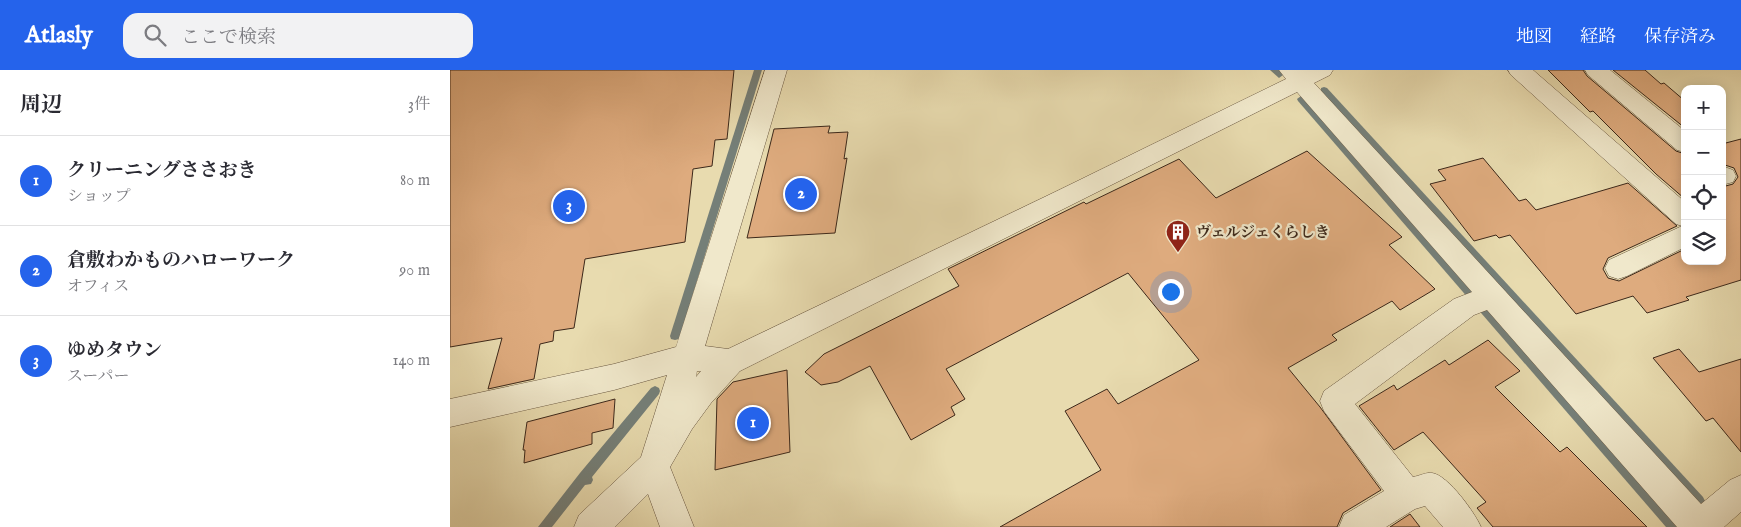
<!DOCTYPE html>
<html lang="ja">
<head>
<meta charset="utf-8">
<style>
  :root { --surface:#fff; --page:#f2f2f3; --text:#2b2b33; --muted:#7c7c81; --line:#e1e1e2; --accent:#2563eb }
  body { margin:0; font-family:"IM FELL English","Noto Serif JP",serif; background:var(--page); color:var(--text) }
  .controls { position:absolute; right:15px; top:15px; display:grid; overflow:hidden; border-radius:10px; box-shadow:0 2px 12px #0003 }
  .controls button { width:45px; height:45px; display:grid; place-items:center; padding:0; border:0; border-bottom:1px solid var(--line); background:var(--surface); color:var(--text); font:25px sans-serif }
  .you { position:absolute; left:720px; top:221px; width:18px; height:18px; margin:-12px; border:4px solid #fff; border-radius:50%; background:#1a73e8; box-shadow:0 0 0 8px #1a73e833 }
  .badge { display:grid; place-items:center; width:32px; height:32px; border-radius:50%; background:var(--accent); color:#fff; font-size:16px; font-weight:700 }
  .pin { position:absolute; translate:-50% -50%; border:2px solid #fff; box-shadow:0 1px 5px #0006 }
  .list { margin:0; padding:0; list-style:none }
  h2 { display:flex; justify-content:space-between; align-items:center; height:65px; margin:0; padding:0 20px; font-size:21px }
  h2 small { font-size:16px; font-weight:400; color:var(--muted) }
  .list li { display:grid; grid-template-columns:32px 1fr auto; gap:15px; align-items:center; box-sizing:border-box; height:90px; padding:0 20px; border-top:1px solid var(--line) }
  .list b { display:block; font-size:19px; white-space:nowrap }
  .list p { margin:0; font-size:16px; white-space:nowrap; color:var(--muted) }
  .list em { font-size:16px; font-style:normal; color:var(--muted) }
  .icon { flex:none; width:28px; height:28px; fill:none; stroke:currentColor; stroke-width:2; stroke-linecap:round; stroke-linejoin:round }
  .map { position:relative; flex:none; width:1291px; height:457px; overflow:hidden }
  header { display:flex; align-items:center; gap:30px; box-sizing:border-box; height:70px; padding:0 25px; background:var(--accent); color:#fff }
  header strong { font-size:24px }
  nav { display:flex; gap:28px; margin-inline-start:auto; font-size:18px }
  .search { width:350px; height:45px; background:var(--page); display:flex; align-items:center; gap:12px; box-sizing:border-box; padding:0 18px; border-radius:15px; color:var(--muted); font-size:19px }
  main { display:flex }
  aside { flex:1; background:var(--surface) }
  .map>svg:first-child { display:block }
</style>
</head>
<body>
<header>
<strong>Atlasly</strong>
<div class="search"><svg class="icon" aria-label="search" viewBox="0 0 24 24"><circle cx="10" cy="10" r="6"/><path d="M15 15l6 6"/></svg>ここで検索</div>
<nav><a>地図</a><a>経路</a><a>保存済み</a></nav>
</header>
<main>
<aside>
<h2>周辺<small>3件</small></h2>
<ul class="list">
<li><span class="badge">1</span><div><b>クリーニングささおき</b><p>ショップ</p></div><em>80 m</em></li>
<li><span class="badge">2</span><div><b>倉敷わかものハローワーク</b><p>オフィス</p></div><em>90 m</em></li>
<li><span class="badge">3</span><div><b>ゆめタウン</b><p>スーパー</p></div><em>140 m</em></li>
</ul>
</aside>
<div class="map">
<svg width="1291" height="457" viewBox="0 0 1291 457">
  <rect width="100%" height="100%" fill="#e8dbaf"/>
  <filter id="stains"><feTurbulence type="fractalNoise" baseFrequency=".004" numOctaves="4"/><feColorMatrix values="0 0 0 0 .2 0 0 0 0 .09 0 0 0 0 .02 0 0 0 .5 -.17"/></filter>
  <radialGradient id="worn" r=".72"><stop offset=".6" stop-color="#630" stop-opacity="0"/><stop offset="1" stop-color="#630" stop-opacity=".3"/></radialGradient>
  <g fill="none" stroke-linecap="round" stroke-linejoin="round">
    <g fill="#757f78" fill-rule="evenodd">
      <path d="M304,0H312L230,266L229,269L225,270L221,269L220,266Z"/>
      <path d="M820,0H829L833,5L829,8Z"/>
      <path d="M874,17L877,18L1253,427L1255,431L1253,435L1249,437L1245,435L871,22V18Z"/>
      <path d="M851,26L854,27L1228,453L1230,457H1216L848,31L847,29Z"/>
      <path d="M205,316L209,318L210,321L209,324L142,407L143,410L141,414L135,415L102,457H88L130,403L201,318Z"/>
    </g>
  </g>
  <g fill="#deab7e" stroke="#3c281a">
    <path d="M0,0H284L277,69L265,70L262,96L243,99L235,172L135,189L124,258L104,261L103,271L90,274L84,309L38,319L52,268L0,277Z"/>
    <path d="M1098,0H1133L1137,6L1226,81L1235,84V129L1206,104L1143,41L1140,42Z"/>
    <path d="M1163,0H1195L1211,14L1214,13L1235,31V58Z"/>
    <path d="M380,56L378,63L398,62L394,89L397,88L385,163L297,168L324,59Z"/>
    <path d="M1291,69V210L1236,227L1239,230L1197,243L1183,226L1126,244L1060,165L1049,168L1046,165L1024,171L980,114L996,110L988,100L1033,88L1069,131L1076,129L1086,140L1178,113L1227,156L1158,188L1153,199L1158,208L1169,211L1235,179V191H1272V117L1283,114L1288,107L1284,98L1272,94V74Z"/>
    <path d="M857,81L952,167L939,175L985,219L950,240L942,231L882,265L887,270L838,298L870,337L931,420L893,443L887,457H550L651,400L615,341L657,319L668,334L749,290L678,203L496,299L515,329L501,337L505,345L461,370L420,296L388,312L371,315L355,302L374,284L509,216L498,199L634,132L636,134L729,89L766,128Z"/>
    <path d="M1038,270L1070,301L1045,317L1110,382L1117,377L1197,457H1043L1027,438L1036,432L973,362L944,380L909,336L944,315L947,320L995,290L999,295Z"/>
    <path d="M1229,279L1249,302L1291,289V382L1263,348L1256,351L1203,288Z"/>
    <path d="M337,300L340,382L265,400L267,329L283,312Z"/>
    <path d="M165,329L163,358L142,363V374L74,393L75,380H73L77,352Z"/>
    <path d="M960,444L970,457H940Z"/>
  </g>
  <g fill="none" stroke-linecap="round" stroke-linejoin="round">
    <defs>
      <g id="street">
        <path d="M315,0H337L255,276L278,279L607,121L836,9L829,0H883L880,5L864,13L1251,434L1280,410L1291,405V442L1274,457H1227L1037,240L1024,245L905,334L963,407C969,406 977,402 982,403C998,405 1025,443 1031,457H993L975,436L965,439L936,457H889L894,445L934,421L874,341L870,331L874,321L1004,229L1022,222L847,22L290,301L261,333L242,359L220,397L244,457H210L198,424L165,457H124L129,445L191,387L217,305L164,320L0,357V329L164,294L226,277ZM247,301H251L246,307Z"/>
        <path d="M1058,0H1083L1235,132V177L1177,206L1168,209L1159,206L1155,198L1159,190L1232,156L1226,154L1061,5Z"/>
        <path d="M1135,0H1160L1235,61V82L1227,80L1138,5Z"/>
        <path d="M1272,96L1283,100L1286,106L1283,112L1272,115Z"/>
      </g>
    </defs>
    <use href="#street" stroke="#67553f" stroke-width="1"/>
    <use href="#street" fill="#f0e8cb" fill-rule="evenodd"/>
  </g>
  <defs>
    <symbol id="building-pin" viewBox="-11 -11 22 30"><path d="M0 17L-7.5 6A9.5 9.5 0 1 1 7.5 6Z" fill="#8f2418" stroke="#f0e8cb"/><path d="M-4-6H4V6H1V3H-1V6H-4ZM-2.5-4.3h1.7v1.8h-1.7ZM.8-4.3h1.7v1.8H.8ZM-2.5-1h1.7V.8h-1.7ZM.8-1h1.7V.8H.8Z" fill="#fff"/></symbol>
  </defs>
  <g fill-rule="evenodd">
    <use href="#building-pin" x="714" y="148" width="28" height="38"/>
  </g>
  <g text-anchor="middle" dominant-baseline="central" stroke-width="4.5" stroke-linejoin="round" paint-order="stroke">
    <g font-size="15" font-weight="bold" fill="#3c281a" stroke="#f0e8cb" text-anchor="start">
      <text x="746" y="162">ヴェルジェくらしき</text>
    </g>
  </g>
  <rect width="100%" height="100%" filter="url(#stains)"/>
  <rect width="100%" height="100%" fill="url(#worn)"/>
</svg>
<div class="controls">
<button>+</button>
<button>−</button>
<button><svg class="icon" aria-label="locate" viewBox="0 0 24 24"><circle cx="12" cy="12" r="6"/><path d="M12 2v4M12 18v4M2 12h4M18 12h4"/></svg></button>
<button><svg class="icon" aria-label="layers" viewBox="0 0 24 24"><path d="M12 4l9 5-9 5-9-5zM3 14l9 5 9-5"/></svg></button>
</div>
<div class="you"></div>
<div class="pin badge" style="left:303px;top:353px">1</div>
<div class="pin badge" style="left:351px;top:124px">2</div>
<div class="pin badge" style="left:119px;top:136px">3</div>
</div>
</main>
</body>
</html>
